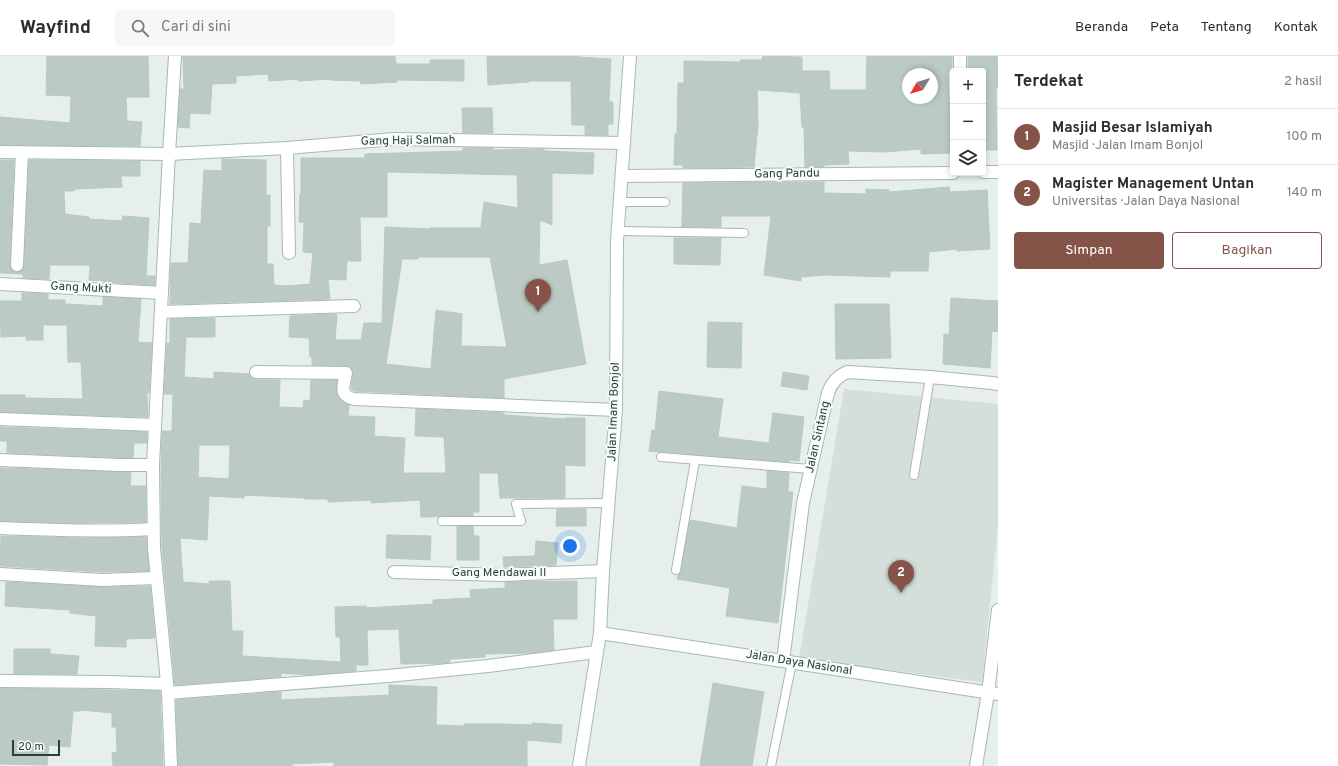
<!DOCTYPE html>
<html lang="id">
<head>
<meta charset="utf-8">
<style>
  :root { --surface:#fff; --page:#f7f7f7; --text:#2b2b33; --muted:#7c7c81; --line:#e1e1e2; --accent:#855347 }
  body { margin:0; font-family:Overpass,sans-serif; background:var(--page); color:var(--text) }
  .controls { position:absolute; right:12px; top:12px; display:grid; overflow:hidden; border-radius:4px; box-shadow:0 2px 6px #0003 }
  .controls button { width:36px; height:36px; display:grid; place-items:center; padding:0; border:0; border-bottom:1px solid var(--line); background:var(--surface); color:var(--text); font:20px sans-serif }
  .compass { position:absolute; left:902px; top:12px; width:36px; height:36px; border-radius:50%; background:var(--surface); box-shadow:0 2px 6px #0003; rotate:232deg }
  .scale { position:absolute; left:12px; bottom:10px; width:48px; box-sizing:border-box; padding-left:4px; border:2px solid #24423a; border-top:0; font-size:11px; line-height:14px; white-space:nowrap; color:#24423a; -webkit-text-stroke:3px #f7fbf9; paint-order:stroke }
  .you { position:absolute; left:570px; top:490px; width:14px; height:14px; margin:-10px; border:3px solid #fff; border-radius:50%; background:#1a73e8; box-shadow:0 0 0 6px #1a73e833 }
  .badge { display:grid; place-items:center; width:26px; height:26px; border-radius:50%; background:var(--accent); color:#fff; font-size:13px; font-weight:700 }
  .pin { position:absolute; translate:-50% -33px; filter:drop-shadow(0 1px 2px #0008) }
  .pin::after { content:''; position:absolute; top:21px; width:14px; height:12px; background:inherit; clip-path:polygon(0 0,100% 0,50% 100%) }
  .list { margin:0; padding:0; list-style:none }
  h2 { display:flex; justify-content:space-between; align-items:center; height:52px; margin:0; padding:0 16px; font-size:17px }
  h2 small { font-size:13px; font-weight:400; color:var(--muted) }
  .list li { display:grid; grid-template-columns:26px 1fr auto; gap:12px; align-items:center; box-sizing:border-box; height:56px; padding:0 16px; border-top:1px solid var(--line) }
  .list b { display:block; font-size:15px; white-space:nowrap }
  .list p { margin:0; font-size:13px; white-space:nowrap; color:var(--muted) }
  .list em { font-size:13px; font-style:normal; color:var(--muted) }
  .actions { display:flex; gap:8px; padding:12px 16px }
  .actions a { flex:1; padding:9px 0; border:1px solid var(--accent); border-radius:4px; text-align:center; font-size:14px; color:var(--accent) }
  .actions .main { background:var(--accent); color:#fff }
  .icon { flex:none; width:22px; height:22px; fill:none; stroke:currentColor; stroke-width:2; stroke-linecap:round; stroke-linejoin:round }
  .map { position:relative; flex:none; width:998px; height:710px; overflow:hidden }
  header { display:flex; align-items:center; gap:24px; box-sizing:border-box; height:56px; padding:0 20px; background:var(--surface); border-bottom:1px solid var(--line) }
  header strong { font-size:19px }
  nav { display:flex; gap:22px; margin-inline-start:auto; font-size:14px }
  .search { width:280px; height:36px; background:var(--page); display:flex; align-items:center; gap:10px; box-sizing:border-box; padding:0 14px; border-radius:4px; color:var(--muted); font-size:15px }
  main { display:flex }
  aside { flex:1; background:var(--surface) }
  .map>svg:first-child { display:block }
</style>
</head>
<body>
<header>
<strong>Wayfind</strong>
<div class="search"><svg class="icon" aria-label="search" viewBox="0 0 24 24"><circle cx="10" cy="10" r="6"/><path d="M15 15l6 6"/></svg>Cari di sini</div>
<nav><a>Beranda</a><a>Peta</a><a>Tentang</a><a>Kontak</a></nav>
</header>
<main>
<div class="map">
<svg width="998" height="710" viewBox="0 0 998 710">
  <rect width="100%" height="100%" fill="#e6efeb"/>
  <path fill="#d4dfda" d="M844,333L998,348V471L982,626L799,603Z"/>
  <g fill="#bbcac4" stroke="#b8c9c2" fill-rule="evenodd">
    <path d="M47,0H148L149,41H126L127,65L142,66L140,90L0,89V61L70,67L71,40L46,39Z"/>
    <path d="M183,0H395L396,8H430V4H464V25L397,24V26L361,28L360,25L330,24V23L298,25V23L269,25L268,18L236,20V27L212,28L210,58L190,57L189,72L178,71L180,33H184Z"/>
    <path d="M487,0H578V1L611,3L609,46H613V68H608V79H585V69H572L571,25H529V26L488,29Z"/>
    <path d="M763,0L802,1V15H829L830,34H866L867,0H952V15H948L951,97L921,98V93L884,96L848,95L849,108L824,109V111H805L804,71H802L800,37L757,34L758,69L754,111L683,112V109H674L675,78H677L678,27H684V5L740,6V4H762ZM908,18H932V42H908Z"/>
    <path d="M968,0H997L998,13V32H996L997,94H983V15H968Z"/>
    <path d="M462,52H492L493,77H463Z"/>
    <path d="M463,92H493V94L544,93V95L594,97L593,118L552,117V169L540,164L539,209L567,204L586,308L504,323V342L354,335L351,332L353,318V315L351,311L346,310L312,309V301H310L309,282L289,281L290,260L331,258L337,259L335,284H361L364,267H382L385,171L430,173V172H481L484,146L518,152L517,119L387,116V161H360L361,205H347L346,224L328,223L330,243L170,248L171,207H188L190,167L201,168L204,114L222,115V103L266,104V139H270V170H267V208H273L274,229L286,230L310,228L313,197L303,196L304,166H299L300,138H301V102H365V98L463,95ZM418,201H490L507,291L461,290L462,258L436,254L431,313L386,308L402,203H418Z"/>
    <path d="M0,104H14L10,209L13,215L17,216L23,213L24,209L29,104L140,105V120H121L122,131L74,133V135H64L65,158L89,161V163L122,165L123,160L149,162L146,220H155V229L104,226V225L89,224L90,209H50L49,223L23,222V218L0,217Z"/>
    <path d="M824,126V137L866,138V133L889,134V136L949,131L950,136L987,134L990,193L957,195V193L929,196L928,215H890V221L825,219L801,221V225L764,219L771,160H721V171H682L683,127Z"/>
    <path d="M674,182H721L720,209L674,208Z"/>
    <path d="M22,237L48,238V244H65V248L103,250V241L141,243L138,286L152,287L149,337H147L148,361L0,356V339H25V342L83,343L81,306H68L67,269H43V284H26V280L1,281L0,245H22Z"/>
    <path d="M951,242L998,245V276L992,275L990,312L943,308L944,278L949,279Z"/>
    <path d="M835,248H889L891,302L836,303Z"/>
    <path d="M215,262V281H186L184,321L214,323V316L249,318L252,322L256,324H280L279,351L303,352L304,344L310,345L311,324H337V338L341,345L349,349L348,360L375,361L374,380L405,382L403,417H446L444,381L415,380L416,353L504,357V359L565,363V362H585V410L565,409V442H500L498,417H479V456H473V460L421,461L420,444L371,447V444L328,446V443H305V442L244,439V442L209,440L207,484L180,482L183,526L209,528V525H230L232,575H243L242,600L341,606L340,581H336L335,551L366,550V552L433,548V544L471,542L470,534L505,532V526L577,525V563H553L554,594L530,597L485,598V601L450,603V606L446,607L401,608L399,573L367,574L368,609H356V615L310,619L281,617V621L175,629L162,492L161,420L162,375H172L173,338H164L167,287H170V263ZM199,389H230L229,423L198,421Z"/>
    <path d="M708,266L742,267L741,312L707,311Z"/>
    <path d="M783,316L809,320L807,334L781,330Z"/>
    <path d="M659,335L723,343L718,381L769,387L773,357L804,361L799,405L789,404V406L649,395L652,374L655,375Z"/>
    <path d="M0,371L147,376V387H134L133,402L7,397V385H0Z"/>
    <path d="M0,412L131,416L130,430H146V466L77,467L0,465Z"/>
    <path d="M767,415L789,417L788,436H793L778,567L726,560L730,532L677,523L678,519L681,515L690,464L737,472L742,430L767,433Z"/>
    <path d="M557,453H586V470H556Z"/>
    <path d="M457,470H473L474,480H479V504H457Z"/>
    <path d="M387,479L431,480L430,504L386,502Z"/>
    <path d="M1,480L76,482L146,481L149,515L102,516L0,510Z"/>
    <path d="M536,485L558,487L556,509L504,511L503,501L535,500Z"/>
    <path d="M6,526L102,531L150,530L155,582L126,583V591L95,590L96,560L70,557V554L5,550Z"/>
    <path d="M14,593H50V598L79,600L77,618H14Z"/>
    <path d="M713,627L764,636L752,710H700Z"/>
    <path d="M389,629L437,631L436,669L464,670V668H503L532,669V667L562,669L561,687L527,684V710H334V706L292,708V710H178L176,644L281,636V644L389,639Z"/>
    <path d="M0,632L109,634L160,635L163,710H113L112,697L117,696L116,671H112V657L81,654V655H73L70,691L49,689L47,709L0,708Z"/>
  </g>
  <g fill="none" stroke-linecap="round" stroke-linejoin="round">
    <defs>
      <g id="service">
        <path d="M620,146H665"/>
        <path d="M618,175L744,177"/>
        <path d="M661,401L810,413"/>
        <path d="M914,419L930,321"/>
        <path d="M442,465H521L516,448L609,447"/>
        <path d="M676,514L695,405"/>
        <path d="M771,710L792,606"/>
      </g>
      <g id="minor">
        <path d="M960,15V0"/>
        <path d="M287,92L289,197"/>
        <path d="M0,96L169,98L287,92L394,83L624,87"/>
        <path d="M983,116H998"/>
        <path d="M622,120L953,117"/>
        <path d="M17,209L22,96"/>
        <path d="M0,228L162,237"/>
        <path d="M161,256L354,250"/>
        <path d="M256,316L346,317C344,329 338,339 354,343L616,354"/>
        <path d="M0,363L155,369"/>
        <path d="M0,404L119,409H153"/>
        <path d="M0,472C51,474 102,476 153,473"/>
        <path d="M394,516L501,519L603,515"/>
        <path d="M0,518L102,524L156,522"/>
        <path d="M783,605L803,447L828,337C832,326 837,321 847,316L930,321L992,327L998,328"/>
        <path d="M0,625L109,626L166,628"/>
        <path d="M168,637L388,620L488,610L596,596"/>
        <path d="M171,710L168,637L154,492L153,409L169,98L175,0"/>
        <path d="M976,710L988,637L998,554"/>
      </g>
      <path id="tertiary" d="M600,577L998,638"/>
      <path id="secondary" d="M579,710L600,577L603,515L616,354L617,185L630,0"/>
    </defs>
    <use href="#service" stroke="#a8b8b2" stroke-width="10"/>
    <use href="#minor" stroke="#a8b8b2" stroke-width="14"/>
    <use href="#tertiary" stroke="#a8b8b2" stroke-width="14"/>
    <use href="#secondary" stroke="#a4bbb3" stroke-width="14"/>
    <use href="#service" stroke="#fff" stroke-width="8"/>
    <use href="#minor" stroke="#fff" stroke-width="12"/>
    <use href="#tertiary" stroke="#fff" stroke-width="12"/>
    <use href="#secondary" stroke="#fff" stroke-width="12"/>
  </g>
  <g text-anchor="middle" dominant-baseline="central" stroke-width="4" stroke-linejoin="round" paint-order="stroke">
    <g font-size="12" fill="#24423a" stroke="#f7fbf9">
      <text transform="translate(408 85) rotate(-1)">Gang Haji Salmah</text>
      <text transform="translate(787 118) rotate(-1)">Gang Pandu</text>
      <text transform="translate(81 232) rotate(3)">Gang Mukti</text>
      <text transform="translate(614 356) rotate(-88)">Jalan Imam Bonjol</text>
      <text transform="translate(818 381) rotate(-77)">Jalan Sintang</text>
      <text x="499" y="517">Gang Mendawai II</text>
      <text transform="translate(799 607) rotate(9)">Jalan Daya Nasional</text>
    </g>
  </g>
</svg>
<div class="controls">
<button>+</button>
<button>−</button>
<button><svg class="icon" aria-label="layers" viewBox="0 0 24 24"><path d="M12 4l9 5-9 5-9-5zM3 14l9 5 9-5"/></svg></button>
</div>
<svg class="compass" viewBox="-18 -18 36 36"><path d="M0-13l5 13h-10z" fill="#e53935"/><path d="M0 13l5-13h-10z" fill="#7c7c81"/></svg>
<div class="scale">20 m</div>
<div class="you"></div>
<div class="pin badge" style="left:538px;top:256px">1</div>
<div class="pin badge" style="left:901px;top:537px">2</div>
</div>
<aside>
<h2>Terdekat<small>2 hasil</small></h2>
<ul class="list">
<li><span class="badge">1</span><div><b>Masjid Besar Islamiyah</b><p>Masjid · Jalan Imam Bonjol</p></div><em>100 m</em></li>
<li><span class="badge">2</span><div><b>Magister Management Untan</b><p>Universitas · Jalan Daya Nasional</p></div><em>140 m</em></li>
</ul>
<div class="actions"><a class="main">Simpan</a><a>Bagikan</a></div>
</aside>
</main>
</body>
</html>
